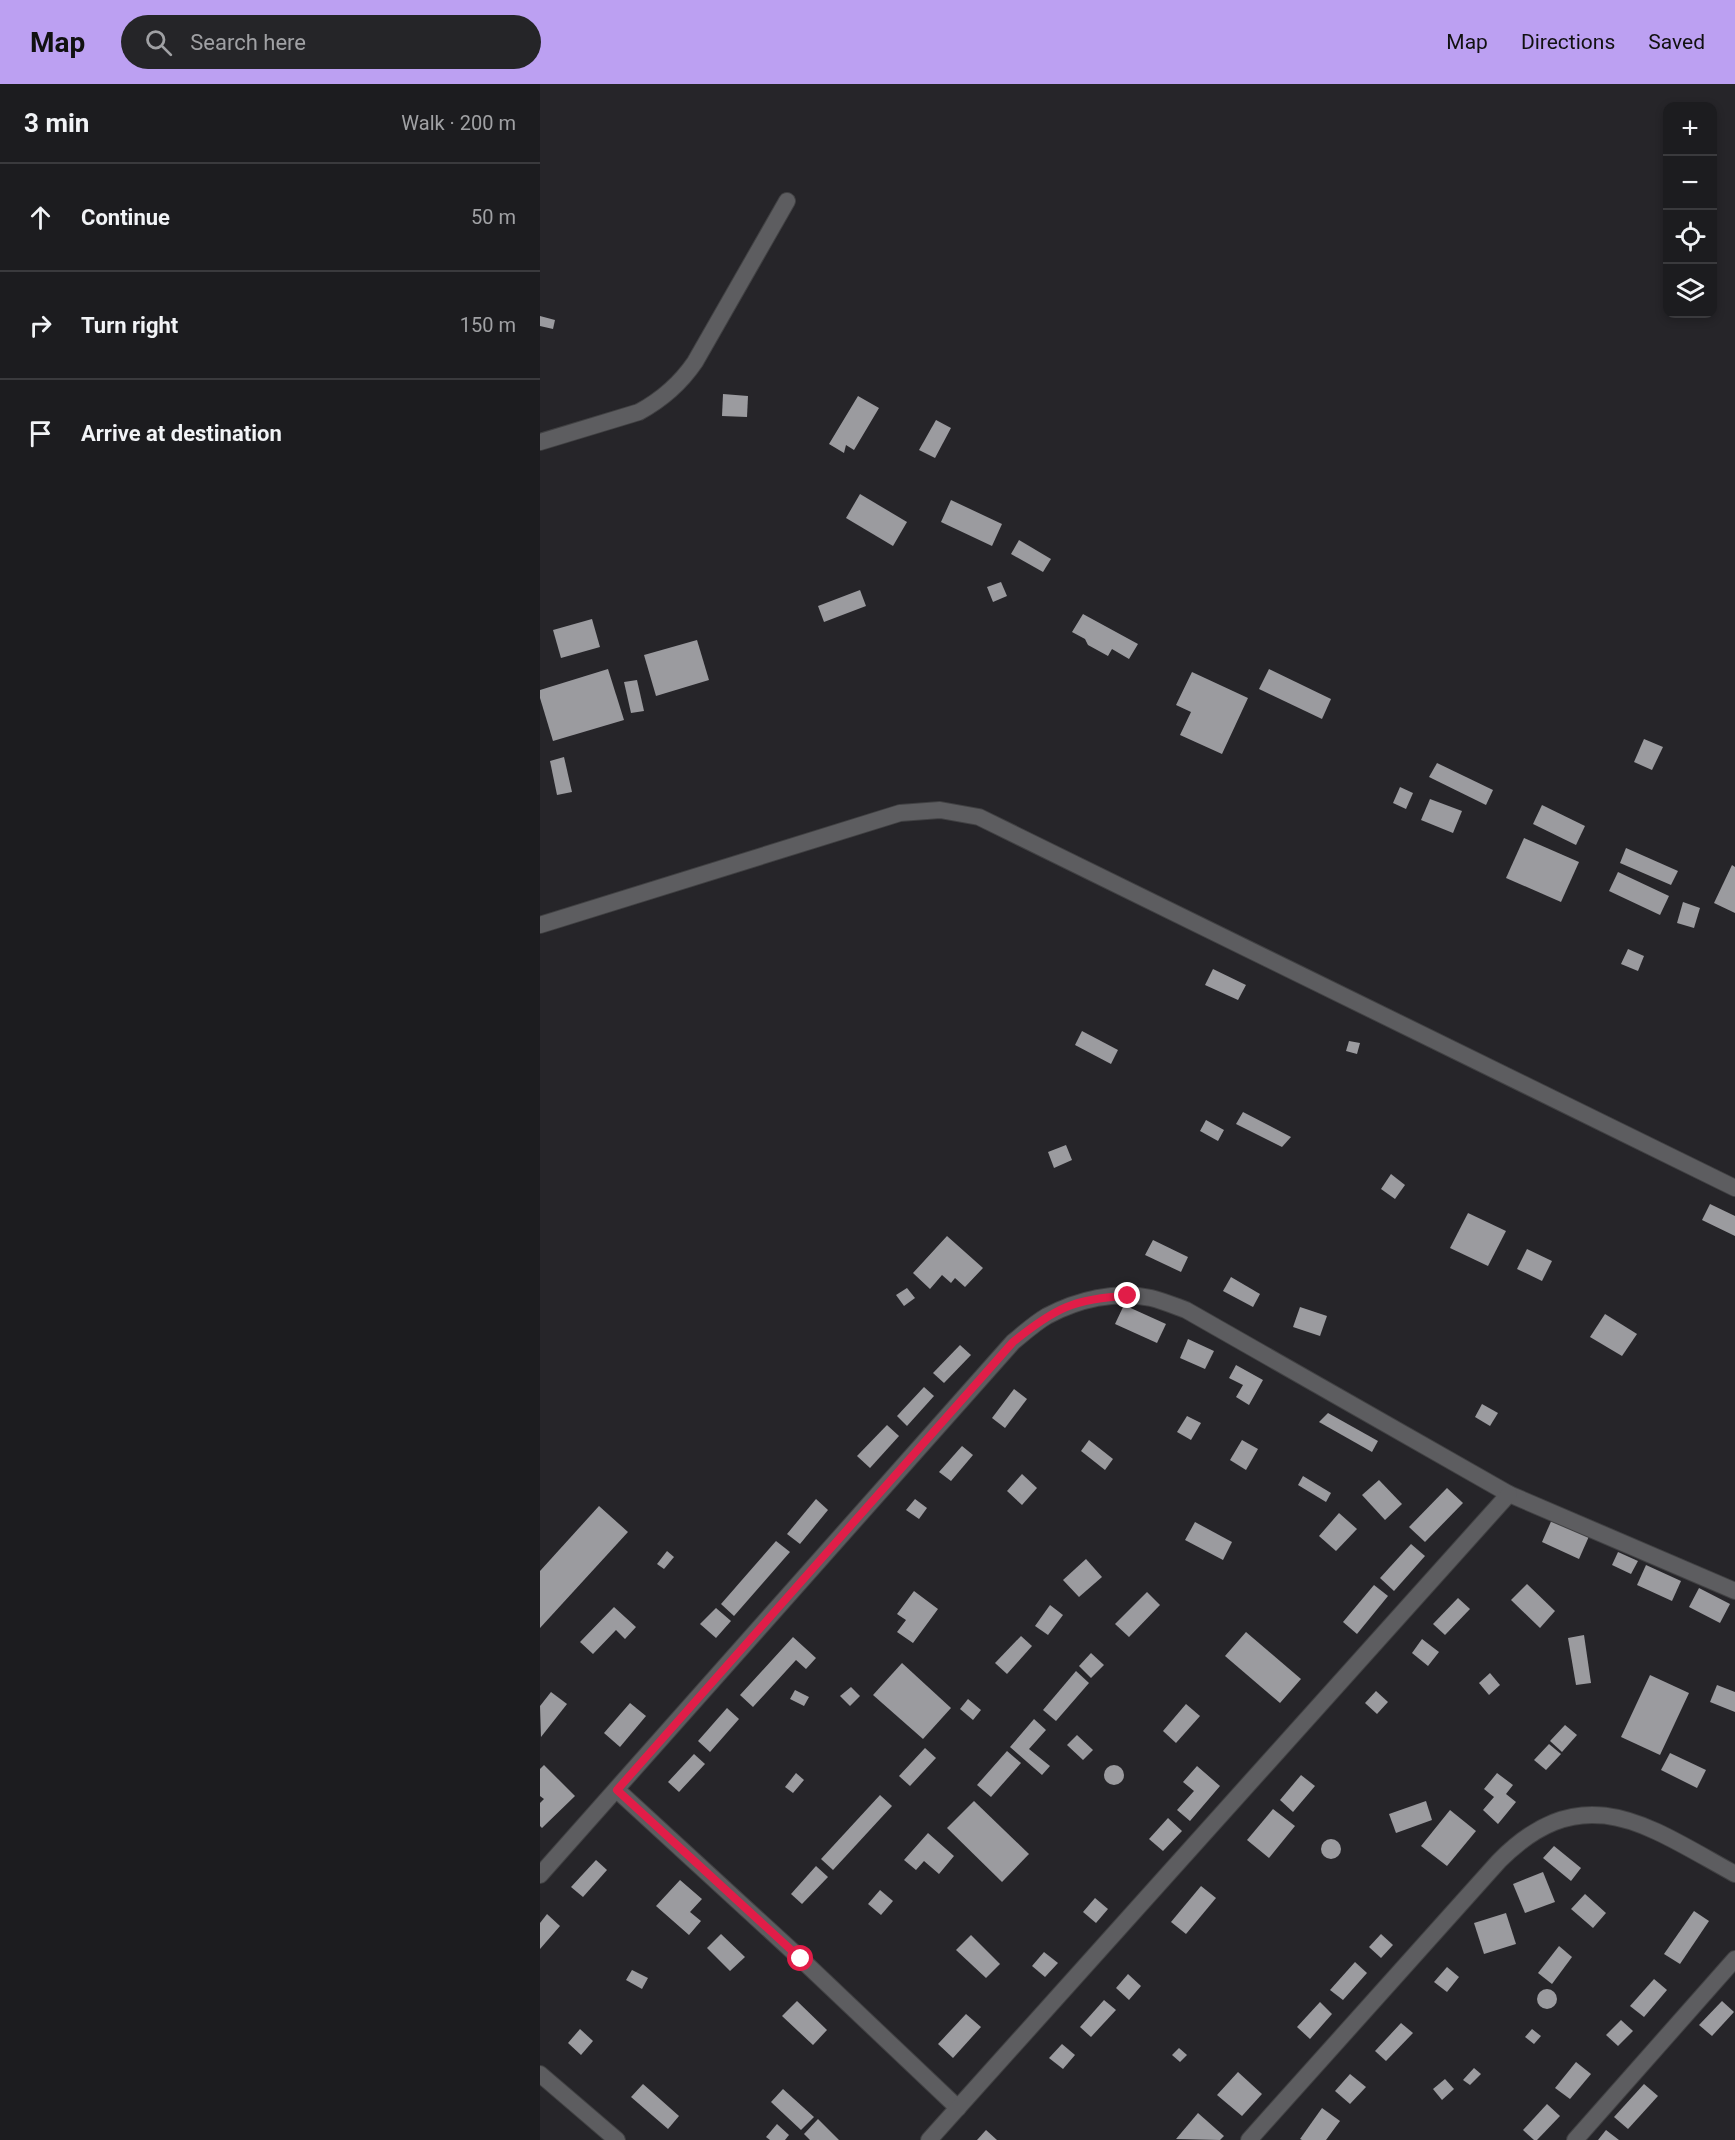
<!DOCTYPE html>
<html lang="en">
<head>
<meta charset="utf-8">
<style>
  :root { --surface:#1c1c1f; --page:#252528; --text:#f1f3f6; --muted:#a0a1a4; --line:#3a3a3d; --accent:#bca0f2 }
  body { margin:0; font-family:Roboto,sans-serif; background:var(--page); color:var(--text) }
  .controls { position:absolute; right:18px; top:18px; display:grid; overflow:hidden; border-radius:12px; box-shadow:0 3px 9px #0003 }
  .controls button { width:54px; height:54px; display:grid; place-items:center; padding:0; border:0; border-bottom:2px solid var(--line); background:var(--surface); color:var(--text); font:30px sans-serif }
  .stop { position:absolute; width:18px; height:18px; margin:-14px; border:4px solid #e11d48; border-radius:50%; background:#fff }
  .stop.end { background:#e11d48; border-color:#fff; box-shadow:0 2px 6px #0008 }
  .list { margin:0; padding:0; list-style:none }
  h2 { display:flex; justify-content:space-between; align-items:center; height:78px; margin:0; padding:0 24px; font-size:26px }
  h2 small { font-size:20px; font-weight:400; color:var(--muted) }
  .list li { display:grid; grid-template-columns:39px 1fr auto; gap:18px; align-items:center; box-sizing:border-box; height:108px; padding:0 24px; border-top:2px solid var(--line) }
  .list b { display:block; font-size:22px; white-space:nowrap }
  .list em { font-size:20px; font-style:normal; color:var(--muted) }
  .icon { flex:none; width:33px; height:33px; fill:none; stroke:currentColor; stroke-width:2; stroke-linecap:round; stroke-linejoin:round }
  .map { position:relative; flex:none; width:1195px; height:2056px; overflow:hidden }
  header { display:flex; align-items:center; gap:36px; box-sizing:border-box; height:84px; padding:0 30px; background:var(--accent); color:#111 }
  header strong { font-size:28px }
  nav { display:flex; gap:33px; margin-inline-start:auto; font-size:21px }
  .search { width:420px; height:54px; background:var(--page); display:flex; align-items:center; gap:15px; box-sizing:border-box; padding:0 21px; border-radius:33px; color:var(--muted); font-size:22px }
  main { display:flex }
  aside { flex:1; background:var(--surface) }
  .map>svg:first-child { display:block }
</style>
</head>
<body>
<header>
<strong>Map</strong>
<div class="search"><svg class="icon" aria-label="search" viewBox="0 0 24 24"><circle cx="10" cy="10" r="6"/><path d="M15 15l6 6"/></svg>Search here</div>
<nav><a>Map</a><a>Directions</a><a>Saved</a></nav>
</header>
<main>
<aside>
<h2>3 min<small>Walk · 200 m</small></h2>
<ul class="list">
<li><svg class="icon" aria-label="ahead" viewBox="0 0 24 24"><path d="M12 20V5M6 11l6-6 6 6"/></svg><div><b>Continue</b></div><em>50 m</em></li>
<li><svg class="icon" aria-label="right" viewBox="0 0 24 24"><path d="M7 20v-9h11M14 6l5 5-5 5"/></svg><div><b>Turn right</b></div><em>150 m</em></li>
<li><svg class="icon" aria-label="arrive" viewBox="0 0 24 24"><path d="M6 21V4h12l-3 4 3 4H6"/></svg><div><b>Arrive at destination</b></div></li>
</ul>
</aside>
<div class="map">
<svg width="1195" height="2056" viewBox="0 0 1195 2056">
  <rect width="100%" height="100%" fill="#262529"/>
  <g fill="#9b9b9f">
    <path d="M0,232L15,236L13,245L0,242Z"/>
    <path d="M183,310L208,312L207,333L182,332Z"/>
    <path d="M318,312L339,324L314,366L306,361L304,369L289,360Z"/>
    <path d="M396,336L411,344L395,374L379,366Z"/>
    <path d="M320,410L367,438L353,462L306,434Z"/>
    <path d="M411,416L462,440L452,462L401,438Z"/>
    <path d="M479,456L511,475L503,488L471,470Z"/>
    <path d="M461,498L467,512L453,518L447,503Z"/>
    <path d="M320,506L326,522L284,538L278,522Z"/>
    <path d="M543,530L598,560L589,575L572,565L568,572L548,561L545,555L532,548Z"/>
    <path d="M52,535L60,563L21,574L13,546Z"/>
    <path d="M157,556L169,596L116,612L104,571Z"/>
    <path d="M68,585L84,636L13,657L0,614V606Z"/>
    <path d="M729,585L791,615L782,635L719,605Z"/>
    <path d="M652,588L708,614L682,670L640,651L651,628L636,621Z"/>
    <path d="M97,596L104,627L91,629L84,598Z"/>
    <path d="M1104,655L1123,663L1112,686L1094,678Z"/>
    <path d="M24,673L32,708L17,711L10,677Z"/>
    <path d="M897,679L953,706L946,721L889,693Z"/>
    <path d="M860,703L873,709L866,725L853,719Z"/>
    <path d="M890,715L922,727L913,749L881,736Z"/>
    <path d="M1002,721L1045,742L1036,761L993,740Z"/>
    <path d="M984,754L1039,778L1021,818L966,794Z"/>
    <path d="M1086,764L1138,787L1131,801L1080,779Z"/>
    <path d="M1192,781L1195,783V829L1174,819Z"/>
    <path d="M1078,788L1129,812L1120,831L1069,807Z"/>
    <path d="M1143,818L1160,824L1154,844L1137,839Z"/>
    <path d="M1088,865L1104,872L1098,887L1081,880Z"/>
    <path d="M673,885L706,901L698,916L665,901Z"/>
    <path d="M542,947L578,966L571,980L535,961Z"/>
    <path d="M809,957L820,959L817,970L806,967Z"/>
    <path d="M703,1028L751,1053L742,1063L696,1040Z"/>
    <path d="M666,1036L684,1046L678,1057L660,1047Z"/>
    <path d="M526,1061L532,1076L514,1084L508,1068Z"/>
    <path d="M851,1090L865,1101L855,1115L841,1105Z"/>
    <path d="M1170,1120L1195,1132V1152L1162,1136Z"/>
    <path d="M928,1129L966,1147L948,1182L910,1164Z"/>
    <path d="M407,1152L443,1184L425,1203L415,1194L411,1199L402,1191L390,1205L373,1189Z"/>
    <path d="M613,1156L648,1173L641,1188L605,1171Z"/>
    <path d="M987,1165L1012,1177L1002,1197L977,1185Z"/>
    <path d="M691,1193L720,1210L713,1223L683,1207Z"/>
    <path d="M367,1204L375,1214L364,1222L356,1211Z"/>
    <path d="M584,1221L626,1240L617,1259L575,1240Z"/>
    <path d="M760,1223L787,1232L780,1252L753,1243Z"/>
    <path d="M1065,1230L1097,1250L1082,1272L1050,1253Z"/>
    <path d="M648,1255L674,1267L665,1285L640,1274Z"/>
    <path d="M420,1261L431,1271L404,1299L393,1289Z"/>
    <path d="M696,1281L723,1296L709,1321L696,1313L703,1301L689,1294Z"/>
    <path d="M384,1303L394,1312L367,1342L357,1332Z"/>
    <path d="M474,1305L487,1315L465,1344L452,1334Z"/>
    <path d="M942,1320L958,1329L950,1342L935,1333Z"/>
    <path d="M788,1329L838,1357L832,1368L779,1338Z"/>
    <path d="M647,1332L661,1339L651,1356L637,1348Z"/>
    <path d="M347,1341L359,1352L330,1384L317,1372Z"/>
    <path d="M549,1356L573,1375L565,1386L541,1367Z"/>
    <path d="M702,1356L718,1365L706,1386L690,1376Z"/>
    <path d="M422,1362L433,1371L411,1397L399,1388Z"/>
    <path d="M482,1390L497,1404L482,1421L467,1407Z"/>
    <path d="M763,1392L791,1409L786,1418L758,1401Z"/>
    <path d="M839,1396L862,1420L845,1436L822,1411Z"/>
    <path d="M907,1404L923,1419L885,1458L869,1443Z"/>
    <path d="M276,1415L288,1426L260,1460L247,1450Z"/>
    <path d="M375,1415L387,1424L379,1435L366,1426Z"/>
    <path d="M59,1422L88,1448L0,1544V1487Z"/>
    <path d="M799,1429L817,1445L796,1467L779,1452Z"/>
    <path d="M1013,1433L1050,1450L1039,1475L1002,1458Z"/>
    <path d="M655,1438L692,1458L683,1476L645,1456Z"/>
    <path d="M236,1457L250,1468L194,1532L181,1520Z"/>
    <path d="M871,1460L885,1472L854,1507L840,1494Z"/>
    <path d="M127,1467L134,1473L124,1485L117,1480Z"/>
    <path d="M1078,1468L1098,1477L1091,1490L1072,1481Z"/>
    <path d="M546,1475L562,1493L539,1513L523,1496Z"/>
    <path d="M1106,1481L1141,1497L1132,1517L1097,1501Z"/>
    <path d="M987,1500L1015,1527L1000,1544L971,1516Z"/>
    <path d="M834,1501L848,1512L817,1550L803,1538Z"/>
    <path d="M1159,1504L1190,1520L1180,1539L1149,1523Z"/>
    <path d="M374,1507L398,1525L373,1559L357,1548L366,1536L357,1530Z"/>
    <path d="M607,1508L620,1521L589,1553L575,1540Z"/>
    <path d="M918,1514L930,1525L905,1551L893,1540Z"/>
    <path d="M510,1521L523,1531L508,1551L495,1542Z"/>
    <path d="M74,1523L96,1543L85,1555L76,1546L53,1570L40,1558Z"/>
    <path d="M176,1524L191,1537L176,1554L160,1540Z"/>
    <path d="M706,1548L761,1595L740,1619L685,1572Z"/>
    <path d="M1044,1551L1051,1599L1036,1601L1028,1554Z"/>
    <path d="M481,1552L492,1562L467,1590L455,1579Z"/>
    <path d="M253,1553L276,1574L266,1585L256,1576L213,1623L200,1611Z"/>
    <path d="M882,1555L899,1568L888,1582L872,1569Z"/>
    <path d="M551,1569L564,1581L551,1594L539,1582Z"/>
    <path d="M362,1579L411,1624L383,1655L333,1611Z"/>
    <path d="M536,1587L549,1599L516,1637L503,1626Z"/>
    <path d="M950,1589L960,1601L949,1611L939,1599Z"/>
    <path d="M1110,1591L1149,1609L1120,1671L1081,1653Z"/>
    <path d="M1177,1601L1195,1608V1628L1170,1618Z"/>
    <path d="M311,1603L320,1612L310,1622L300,1612Z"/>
    <path d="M255,1606L269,1613L264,1622L250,1615Z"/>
    <path d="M836,1607L848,1618L837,1630L825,1619Z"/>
    <path d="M11,1608L27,1620L1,1653L0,1622Z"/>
    <path d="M428,1615L441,1626L433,1636L420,1625Z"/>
    <path d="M90,1619L106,1632L80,1663L64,1649Z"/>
    <path d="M646,1620L660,1632L636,1659L623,1647Z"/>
    <path d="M187,1624L199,1635L170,1668L158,1657Z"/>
    <path d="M494,1635L506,1646L489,1665L510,1682L502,1691L470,1663Z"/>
    <path d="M1025,1641L1037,1651L1022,1668L1010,1657Z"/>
    <path d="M537,1651L553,1666L543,1676L527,1661Z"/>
    <path d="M1009,1660L1021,1670L1006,1686L994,1676Z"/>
    <path d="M385,1664L396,1674L370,1702L359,1692Z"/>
    <path d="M467,1667L481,1679L451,1713L437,1701Z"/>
    <path d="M1130,1669L1166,1686L1157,1704L1121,1686Z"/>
    <path d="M154,1670L165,1680L139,1708L128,1698Z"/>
    <circle cx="574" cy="1691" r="10"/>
    <path d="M4,1681L35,1712L2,1744L0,1742V1719L4,1715L0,1712V1685Z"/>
    <path d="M657,1682L680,1702L650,1737L637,1726L654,1707L643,1698Z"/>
    <path d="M256,1689L264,1696L253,1709L245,1703Z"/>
    <path d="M957,1689L973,1701L966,1710L976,1718L958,1740L943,1726L954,1713L944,1705Z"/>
    <path d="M761,1691L775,1702L753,1728L740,1716Z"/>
    <path d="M340,1711L352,1722L293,1786L281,1775Z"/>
    <path d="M434,1717L489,1770L462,1798L407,1744Z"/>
    <path d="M886,1717L892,1736L856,1749L849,1730Z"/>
    <path d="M733,1725L755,1742L729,1774L707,1756Z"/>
    <path d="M910,1726L936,1747L907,1782L881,1762Z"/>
    <path d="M628,1734L642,1747L623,1767L609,1755Z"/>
    <path d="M388,1749L414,1772L399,1790L384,1777L376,1786L364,1776Z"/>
    <circle cx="791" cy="1765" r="10"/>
    <path d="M1014,1762L1041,1784L1031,1797L1003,1774Z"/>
    <path d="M56,1776L67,1786L43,1813L31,1803Z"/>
    <path d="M276,1782L288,1793L262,1820L251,1810Z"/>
    <path d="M1003,1788L1015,1818L985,1829L973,1800Z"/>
    <path d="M140,1796L162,1815L150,1828L161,1837L149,1851L116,1822Z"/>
    <path d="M661,1802L676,1814L646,1850L631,1838Z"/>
    <path d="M340,1806L353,1817L341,1831L328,1820Z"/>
    <path d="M1045,1810L1066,1829L1053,1844L1031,1825Z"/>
    <path d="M555,1814L568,1825L556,1839L543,1828Z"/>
    <path d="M1154,1827L1169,1837L1140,1880L1124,1870Z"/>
    <path d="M966,1829L976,1860L944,1870L934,1839Z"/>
    <path d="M7,1830L20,1842L0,1865V1839Z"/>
    <path d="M181,1850L205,1873L190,1887L167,1864Z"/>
    <path d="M841,1850L853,1861L841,1874L829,1863Z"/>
    <path d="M431,1851L460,1880L446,1894L416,1866Z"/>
    <path d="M1019,1862L1032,1873L1012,1900L998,1889Z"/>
    <path d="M504,1868L518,1879L505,1893L492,1882Z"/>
    <path d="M815,1878L827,1889L803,1916L790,1906Z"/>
    <path d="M907,1883L919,1893L907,1908L894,1898Z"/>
    <path d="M92,1886L108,1894L102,1905L86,1896Z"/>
    <path d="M588,1890L601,1902L589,1916L576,1904Z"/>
    <path d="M1114,1895L1127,1906L1104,1933L1090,1922Z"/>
    <circle cx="1007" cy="1915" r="10"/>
    <path d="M564,1916L576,1926L551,1953L540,1943Z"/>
    <path d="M257,1917L287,1946L273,1961L242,1932Z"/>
    <path d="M1182,1917L1194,1928L1172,1952L1159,1941Z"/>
    <path d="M780,1918L792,1930L770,1955L757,1943Z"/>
    <path d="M426,1930L441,1943L413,1974L398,1960Z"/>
    <path d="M1081,1936L1093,1947L1078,1962L1066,1951Z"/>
    <path d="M861,1939L873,1949L846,1977L835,1967Z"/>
    <path d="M40,1945L53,1957L41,1971L28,1959Z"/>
    <path d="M992,1945L1001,1952L994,1960L985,1953Z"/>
    <path d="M522,1960L535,1971L523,1985L509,1974Z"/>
    <path d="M639,1964L647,1971L640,1978L632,1971Z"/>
    <path d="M1036,1978L1051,1990L1030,2015L1015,2004Z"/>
    <path d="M934,1984L941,1990L930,2001L923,1996Z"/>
    <path d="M698,1988L722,2010L702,2032L677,2011Z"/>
    <path d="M810,1990L826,2003L810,2020L795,2007Z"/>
    <path d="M905,1995L914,2005L902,2016L893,2005Z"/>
    <path d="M103,2000L139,2032L128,2045L91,2013Z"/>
    <path d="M1104,2000L1118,2012L1088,2045L1074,2033Z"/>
    <path d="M243,2005L274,2033L261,2046L231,2018Z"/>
    <path d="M1007,2020L1020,2032L997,2056H994L983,2046Z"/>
    <path d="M782,2024L800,2037L786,2056H762L760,2055Z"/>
    <path d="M658,2029L684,2052L680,2056L636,2055Z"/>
    <path d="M278,2035L299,2056H270L264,2050Z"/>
    <path d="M237,2040L249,2051L245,2056H230L226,2053Z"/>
    <path d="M446,2046L457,2056H437Z"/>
    <path d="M1066,2046L1079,2056H1058Z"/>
  </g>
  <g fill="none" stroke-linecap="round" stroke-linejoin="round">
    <defs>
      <g id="minor">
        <path d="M0,358L99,328C123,315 140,300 155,278L247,117"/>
        <path d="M0,841L360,729L400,726L439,733L1195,1104"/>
        <path d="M77,1706L261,1875L418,2024"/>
        <path d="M0,1791L473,1258C484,1249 495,1239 507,1232C537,1216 576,1206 611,1214C623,1217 635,1222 646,1226L969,1410L1195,1507"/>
        <path d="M0,1990L77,2056"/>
        <path d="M389,2056L969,1410"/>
        <path d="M709,2056L959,1777C1044,1691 1109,1743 1195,1790"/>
        <path d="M1035,2056L1195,1875"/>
      </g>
    </defs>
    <use href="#minor" stroke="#414143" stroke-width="18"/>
    <use href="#minor" stroke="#5d5d60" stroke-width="16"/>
  </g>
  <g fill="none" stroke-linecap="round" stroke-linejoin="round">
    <path stroke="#e11d48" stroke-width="8" d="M261,1875L77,1706L473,1258C514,1225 534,1214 588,1212"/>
  </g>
</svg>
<div class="controls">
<button>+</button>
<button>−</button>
<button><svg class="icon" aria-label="locate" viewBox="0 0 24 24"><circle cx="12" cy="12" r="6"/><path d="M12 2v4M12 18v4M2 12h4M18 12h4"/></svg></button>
<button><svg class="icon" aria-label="layers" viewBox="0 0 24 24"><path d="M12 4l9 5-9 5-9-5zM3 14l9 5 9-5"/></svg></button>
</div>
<div class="stop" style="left:261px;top:1875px"></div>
<div class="stop end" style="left:588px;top:1212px"></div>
</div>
</main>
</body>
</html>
